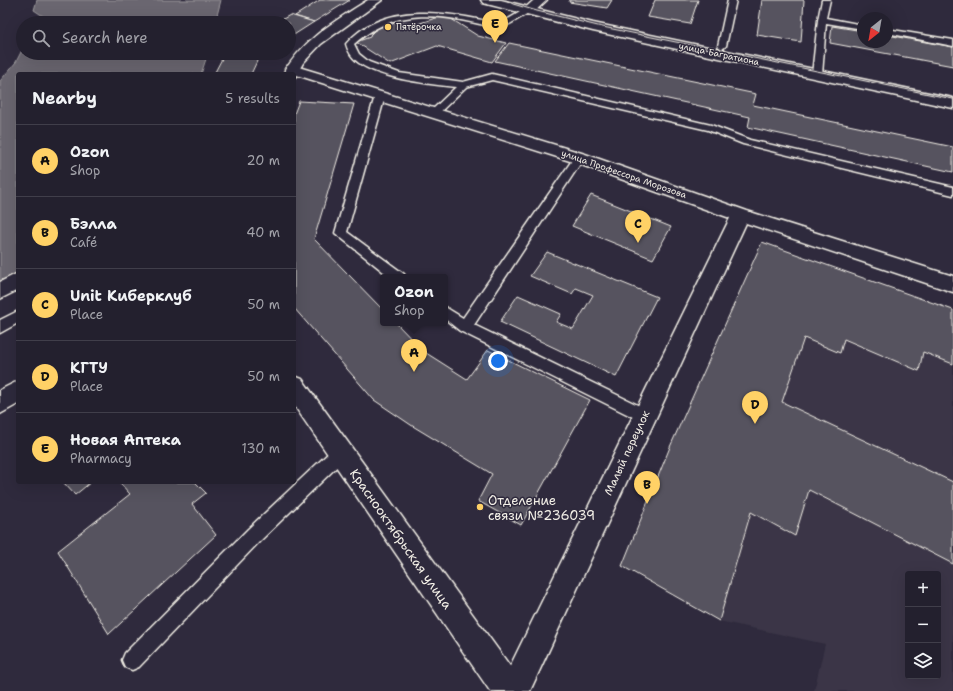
<!DOCTYPE html>
<html lang="en">
<head>
<meta charset="utf-8">
<style>
  :root { --surface:#23202e; --page:#2b2836; --text:#f1f3f6; --muted:#a3a3aa; --line:#403e4a; --accent:#ffd166 }
  body { margin:0; font-family:"Shantell Sans",sans-serif; background:var(--page); color:var(--text) }
  .controls { position:absolute; right:12px; bottom:12px; display:grid; overflow:hidden; border-radius:4px; box-shadow:0 4px 16px #0002 }
  .controls button { width:36px; height:36px; display:grid; place-items:center; padding:0; border:0; border-bottom:1px solid var(--line); background:var(--surface); color:var(--text); font:20px sans-serif }
  .compass { position:absolute; left:857px; top:12px; width:36px; height:36px; border-radius:50%; background:var(--surface); box-shadow:0 4px 16px #0002; rotate:211deg }
  .you { position:absolute; left:498px; top:361px; width:14px; height:14px; margin:-10px; border:3px solid #fff; border-radius:50%; background:#1a73e8; box-shadow:0 0 0 6px #1a73e833 }
  .badge { display:grid; place-items:center; width:26px; height:26px; border-radius:50%; background:var(--accent); color:#111; font-size:13px; font-weight:700 }
  .pin { position:absolute; translate:-50% -33px; filter:drop-shadow(0 1px 2px #0008) }
  .pin::after { content:''; position:absolute; top:21px; width:14px; height:12px; background:inherit; clip-path:polygon(0 0,100% 0,50% 100%) }
  .popup { position:absolute; left:380px; top:274px; width:68px; height:52px; box-sizing:border-box; display:grid; place-content:center; border-radius:4px; background:var(--surface); filter:drop-shadow(0 1px 3px #0005); font-size:13px; white-space:nowrap; color:var(--muted) }
  .popup b { font-size:15px; color:var(--text) }
  .popup::after { content:''; position:absolute; left:50%; top:100%; margin-left:-8px; border:8px solid transparent; border-top-color:var(--surface) }
  .list { margin:0; padding:0; list-style:none }
  h2 { display:flex; justify-content:space-between; align-items:center; height:52px; margin:0; padding:0 16px; font-size:17px }
  h2 small { font-size:13px; font-weight:400; color:var(--muted) }
  .list li { display:grid; grid-template-columns:26px 1fr auto; gap:12px; align-items:center; box-sizing:border-box; height:72px; padding:0 16px; border-top:1px solid var(--line) }
  .list b { display:block; font-size:15px; white-space:nowrap }
  .list p { margin:0; font-size:13px; white-space:nowrap; color:var(--muted) }
  .list em { font-size:13px; font-style:normal; color:var(--muted) }
  .icon { flex:none; width:22px; height:22px; fill:none; stroke:currentColor; stroke-width:2; stroke-linecap:round; stroke-linejoin:round }
  .map { position:relative; flex:none; width:953px; height:691px; overflow:hidden }
  .search { position:absolute; background:var(--surface); box-shadow:0 4px 16px #0002; left:16px; top:16px; width:280px; height:44px; display:flex; align-items:center; gap:10px; box-sizing:border-box; padding:0 14px; border-radius:22px; color:var(--muted); font-size:15px }
  .panel { position:absolute; background:var(--surface); box-shadow:0 4px 16px #0002; left:16px; top:72px; width:280px; height:412px; border-radius:4px }
  .map>svg:first-child { display:block }
</style>
</head>
<body>
<div class="map">
<svg width="953" height="691" viewBox="0 0 953 691">
  <rect width="100%" height="100%" fill="#2f2a3d"/>
  <filter id="ink" filterUnits="userSpaceOnUse"><feTurbulence type="fractalNoise" baseFrequency=".025" numOctaves="2"/><feDisplacementMap in="SourceGraphic" scale="8" xChannelSelector="R" yChannelSelector="G"/><feConvolveMatrix kernelMatrix="1 2 1 2 8 2 1 2 1" color-interpolation-filters="sRGB"/></filter>
  <g filter="url(#ink)">
    <path fill="#3b3647" fill-rule="evenodd" d="M762,242L953,310V691H814L825,644L719,621L622,566L670,447ZM908,574H938V676H908Z"/>
    <g fill="#6a6670" stroke="#a19ea0">
      <path d="M37,0H221L215,23H33L43,16L34,10Z"/>
      <path d="M23,48V53H208L201,74H18V273L0,283V81L16,62Z"/>
    </g>
    <g fill="#56525f" stroke="#f4f1e8">
      <path d="M320,0H350L314,22L295,16Z"/>
      <path d="M570,0H612L607,8L569,2Z"/>
      <path d="M655,0H698L690,24L648,17Z"/>
      <path d="M762,0H804L801,42L757,35Z"/>
      <path d="M290,15L314,22L289,38V23H276Z"/>
      <path d="M445,15L478,36L506,43L492,62L437,46L390,64L356,42L370,37L371,34L378,27L396,23L417,24Z"/>
      <path d="M832,26L863,31V42H887V35L953,47V66L830,43Z"/>
      <path d="M509,43L756,94L753,105L953,147V172L748,127L750,117L495,61Z"/>
      <path d="M225,53H266L258,59L251,74H214Z"/>
      <path d="M299,101L354,104L314,239L383,310V323H396L423,351L467,379L488,350L590,400L521,525L478,501L492,474L411,425L374,400L294,308V114Z"/>
      <path d="M591,195L671,227L653,259L572,226Z"/>
      <path d="M762,242L953,310V364L923,352L919,371L844,339L840,353L804,338L782,402L953,482V564L809,490L795,536L751,512L719,621L622,566L670,447Z"/>
      <path d="M547,252L657,297L616,377L500,322L518,295L561,314L556,322L573,329L593,295L576,288L572,294L530,276Z"/>
      <path d="M63,482H91L75,495Z"/>
      <path d="M119,482H195L206,493L192,504L216,535L109,634L58,551L130,494Z"/>
    </g>
    <g fill="none" stroke-linecap="round" stroke-linejoin="round">
      <defs>
        <g id="lane">
          <path d="M728,0H736L726,46L722,49L718,46Z"/>
          <path d="M822,0H830L826,18L863,25V29L826,23L822,75L817,78L812,75L818,20Z"/>
          <path d="M525,9L532,11L501,29C446,16 401,3 354,44L359,54L369,62L399,73L463,82L492,74L711,125L750,140L953,187V195L743,144L708,130L492,80L466,87L438,114L435,115L430,112L432,110L456,87C430,84 366,78 351,55C349,52 347,48 346,44C383,0 450,12 500,24Z"/>
          <path d="M887,29L953,40V46L887,33Z"/>
          <path d="M380,93L385,96L347,232L404,274L405,277H390L335,233L375,96Z"/>
          <path d="M579,155L584,158L474,325L650,411L653,416L650,421L645,423L460,331L445,319V307L463,318L575,156Z"/>
          <path d="M18,311V323L0,333V320Z"/>
          <path d="M340,445L346,448L348,453L346,458L260,541L139,667L132,670L125,667L122,660L125,653L248,529L334,448Z"/>
        </g>
        <g id="street">
          <path d="M534,0H547L532,14H524L522,11Z"/>
          <path d="M292,65L585,154L747,211L953,276V292L746,223L530,691H498L730,218L573,162L287,72L285,69L287,66Z"/>
          <path d="M18,273V290L0,299V282Z"/>
          <path d="M18,381V404L0,414V390Z"/>
        </g>
        <g id="secondary">
          <path d="M368,0H382L321,44L303,63L295,77L294,74H283C303,39 335,21 368,0Z"/>
          <path d="M481,0H501L593,23L953,98V108L593,31L483,3Z"/>
          <path d="M294,376L302,379L520,680L525,691H490L294,405Z"/>
        </g>
      </defs>
      <use href="#lane" stroke="#f4f1e8" stroke-width="3"/>
      <use href="#street" stroke="#f4f1e8" stroke-width="3"/>
      <use href="#secondary" stroke="#f4f1e8" stroke-width="3"/>
      <use href="#lane" fill="#2f2a3d" fill-rule="evenodd"/>
      <use href="#street" fill="#2f2a3d" fill-rule="evenodd"/>
      <use href="#secondary" fill="#2f2a3d" fill-rule="evenodd"/>
      <path stroke="#f4f1e8" stroke-width="1" d="M506,0L513,4L537,11L598,26L953,99"/>
    </g>
  </g>
  <g fill="#ffd166" stroke="#2f2a3d" stroke-width="1.5">
    <circle cx="388" cy="27" r="4"/>
    <circle cx="480" cy="507" r="4"/>
  </g>
  <g text-anchor="middle" dominant-baseline="central" stroke-width="3" stroke-linejoin="round" paint-order="stroke">
    <g font-size="9" fill="#f4f1e8" stroke="#2f2a3d" text-anchor="start">
      <text x="396" y="27">Пятёрочка</text>
    </g>
    <g font-size="9" fill="#f4f1e8" stroke="#2f2a3d">
      <text transform="translate(719 54) rotate(12)">улица Багратиона</text>
      <text transform="translate(624 174) rotate(19)">улица Профессора Морозова</text>
    </g>
    <g font-size="11" fill="#f4f1e8" stroke="#2f2a3d">
      <text transform="translate(627 453) rotate(-65)">Малый переулок</text>
    </g>
    <g font-size="13" fill="#f4f1e8" stroke="#2f2a3d" text-anchor="start">
      <text x="488" y="500">Отделение<tspan x="488" dy="15">связи №236039</tspan></text>
    </g>
    <g font-size="13" fill="#f4f1e8" stroke="#2f2a3d">
      <text transform="translate(401 539) rotate(55)">Краснооктябрьская улица</text>
    </g>
  </g>
</svg>
<div class="controls">
<button>+</button>
<button>−</button>
<button><svg class="icon" aria-label="layers" viewBox="0 0 24 24"><path d="M12 4l9 5-9 5-9-5zM3 14l9 5 9-5"/></svg></button>
</div>
<svg class="compass" viewBox="-18 -18 36 36"><path d="M0-13l5 13h-10z" fill="#e53935"/><path d="M0 13l5-13h-10z" fill="#a3a3aa"/></svg>
<div class="you"></div>
<div class="pin badge" style="left:414px;top:372px">A</div>
<div class="popup"><b>Ozon</b>Shop</div>
<div class="pin badge" style="left:647px;top:504px">B</div>
<div class="pin badge" style="left:638px;top:243px">C</div>
<div class="pin badge" style="left:755px;top:424px">D</div>
<div class="pin badge" style="left:495px;top:43px">E</div>
<div class="search"><svg class="icon" aria-label="search" viewBox="0 0 24 24"><circle cx="10" cy="10" r="6"/><path d="M15 15l6 6"/></svg>Search here</div>
<section class="panel">
<h2>Nearby<small>5 results</small></h2>
<ul class="list">
<li><span class="badge">A</span><div><b>Ozon</b><p>Shop</p></div><em>20 m</em></li>
<li><span class="badge">B</span><div><b>Бэлла</b><p>Café</p></div><em>40 m</em></li>
<li><span class="badge">C</span><div><b>Unit Киберклуб</b><p>Place</p></div><em>50 m</em></li>
<li><span class="badge">D</span><div><b>КГТУ</b><p>Place</p></div><em>50 m</em></li>
<li><span class="badge">E</span><div><b>Новая Аптека</b><p>Pharmacy</p></div><em>130 m</em></li>
</ul>
</section>
</div>
</body>
</html>
